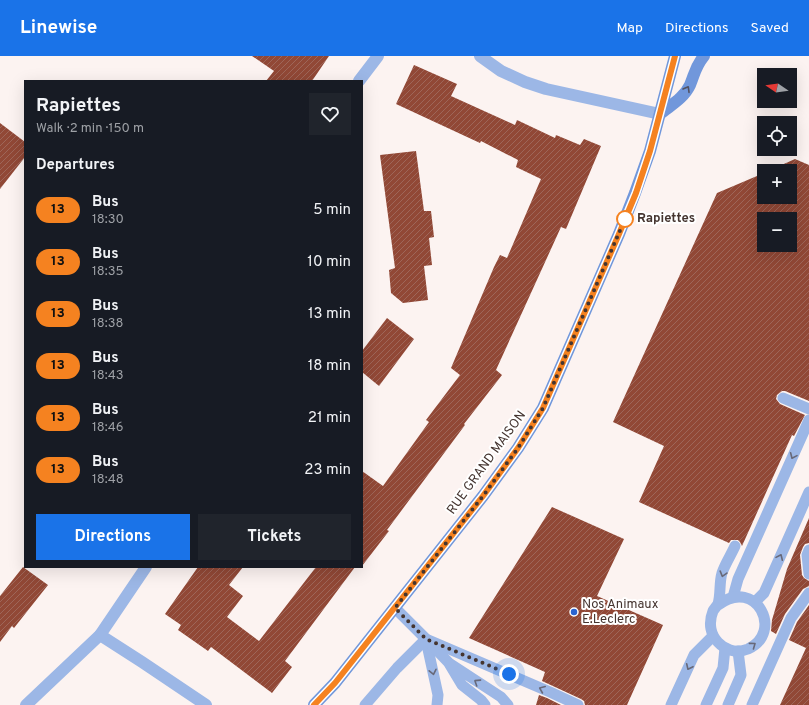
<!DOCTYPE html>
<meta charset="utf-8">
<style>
:root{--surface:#171b24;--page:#20242c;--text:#f1f3f6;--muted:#9ea1a6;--accent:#1a73e8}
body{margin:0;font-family:Overpass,sans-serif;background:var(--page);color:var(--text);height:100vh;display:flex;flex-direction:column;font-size:15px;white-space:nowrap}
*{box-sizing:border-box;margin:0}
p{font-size:13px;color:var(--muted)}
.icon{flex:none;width:22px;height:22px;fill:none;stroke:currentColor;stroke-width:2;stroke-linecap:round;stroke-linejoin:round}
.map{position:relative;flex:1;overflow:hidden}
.side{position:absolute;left:24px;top:24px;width:339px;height:488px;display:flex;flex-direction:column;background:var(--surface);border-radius:0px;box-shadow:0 4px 16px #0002}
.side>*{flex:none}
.badge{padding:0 8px;border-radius:13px;font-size:14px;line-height:26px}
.needle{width:26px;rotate:283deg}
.controls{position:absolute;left:757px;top:12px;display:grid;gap:8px}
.controls a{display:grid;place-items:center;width:40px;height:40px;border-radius:0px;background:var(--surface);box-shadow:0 4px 16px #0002;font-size:20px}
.you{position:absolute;width:20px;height:20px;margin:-10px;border:3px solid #fff;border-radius:50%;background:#1a73e8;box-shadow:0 0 0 6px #1a73e833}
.map>.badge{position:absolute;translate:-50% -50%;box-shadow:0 0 0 2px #fff}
h2{padding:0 12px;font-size:15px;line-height:36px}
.round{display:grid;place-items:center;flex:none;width:42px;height:42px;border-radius:0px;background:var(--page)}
.overview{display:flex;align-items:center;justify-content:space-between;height:68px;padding:0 12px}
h1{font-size:19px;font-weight:700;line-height:30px}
.primary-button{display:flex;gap:8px;margin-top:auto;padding:8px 12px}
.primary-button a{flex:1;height:46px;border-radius:0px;background:var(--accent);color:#fff;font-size:16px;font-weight:700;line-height:46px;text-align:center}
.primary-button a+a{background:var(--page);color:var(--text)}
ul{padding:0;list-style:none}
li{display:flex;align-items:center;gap:12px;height:52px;padding:0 12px}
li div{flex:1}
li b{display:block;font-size:15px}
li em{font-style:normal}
li .badge{min-width:44px;font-weight:700;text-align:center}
header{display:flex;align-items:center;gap:24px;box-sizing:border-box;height:56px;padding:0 20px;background:var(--accent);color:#fff}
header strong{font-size:19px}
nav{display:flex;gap:22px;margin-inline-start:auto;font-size:14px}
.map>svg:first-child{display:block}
.building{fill:url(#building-hatch);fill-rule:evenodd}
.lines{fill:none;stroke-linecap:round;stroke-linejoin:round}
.lane{stroke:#9cb7e6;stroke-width:11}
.street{stroke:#9cb7e6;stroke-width:12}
.secondary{stroke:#7197db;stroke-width:12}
.oneway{stroke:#525263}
.oneway2{stroke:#686979}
.line-casing{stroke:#fff;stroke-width:9}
.line{stroke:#f58220;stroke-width:6}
.walk{stroke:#453530;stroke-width:4;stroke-dasharray:0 7.2}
.stop-dot{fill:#fff;stroke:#f58220;stroke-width:2}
.poi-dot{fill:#2964d1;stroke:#fff;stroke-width:1.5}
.labels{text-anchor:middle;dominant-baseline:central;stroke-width:4;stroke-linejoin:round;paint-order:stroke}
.stop-label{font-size:13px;font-weight:bold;fill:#453530;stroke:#fff;text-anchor:start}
.street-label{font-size:13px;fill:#453530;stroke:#fff}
.poi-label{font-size:13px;fill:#453530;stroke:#fff;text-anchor:start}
</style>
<header>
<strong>Linewise</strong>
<nav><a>Map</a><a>Directions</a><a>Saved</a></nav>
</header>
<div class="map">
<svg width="809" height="649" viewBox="0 0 809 649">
<defs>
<pattern id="building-hatch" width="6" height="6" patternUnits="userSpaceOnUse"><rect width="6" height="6" fill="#914836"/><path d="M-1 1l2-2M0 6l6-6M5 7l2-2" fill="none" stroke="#9e6659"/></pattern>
</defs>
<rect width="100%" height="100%" fill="#fcf3f1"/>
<g class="building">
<polygon points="252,0 329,0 312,25 266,25 274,15"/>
<polygon points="414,9 457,28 451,40 515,69 517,64 555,82 556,79 580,89 584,83 601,90 566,173 561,171 496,314 502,319 464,368 465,369 387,474 389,475 362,510 362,415 383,430 429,366 426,364 460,319 451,312 494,211 500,199 507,202 541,123 516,111 518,104 481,85 480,87 396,48"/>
<polygon points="0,67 25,86 25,101 0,133"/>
<polygon points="416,95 424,155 431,155 434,181 429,182 432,209 424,210 428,244 403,247 391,237 389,214 395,212 380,99"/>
<path d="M795,103L809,109V345L785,335H782L777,339L776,343L780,348L805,359L794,380L792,379L742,490L740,486L738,484H731L729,487L639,446L664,390L613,366L717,137L764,117V141H790V115H768ZM764,163H790V189H764Z"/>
<polygon points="387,262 414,283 379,330 362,316 362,295"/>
<polygon points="552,451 624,483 597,540 663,569 627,649 585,649 584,645 581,643 542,625 545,616 469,582"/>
<polygon points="809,462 809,487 805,488 803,491 800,499 802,519 804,522 809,525 809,530 803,533 785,558 776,578 771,575 772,564 787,513"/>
<polygon points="23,511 48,529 14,572 12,570 0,586 0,540"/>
<polygon points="198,511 243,511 229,529 243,540 227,561 259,585 316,511 355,511 285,605 292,611 272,637 211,591 208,595 178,574 181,569 165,558"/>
<polygon points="809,549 809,649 780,649 806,592 789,584 797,566"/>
<polygon points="539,639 547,642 561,649 536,649"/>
</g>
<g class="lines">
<g class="lane">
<polyline points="783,342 809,353"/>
<polyline points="809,494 807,499 809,518"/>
<polyline points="733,541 738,523 809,364"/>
<polyline points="755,546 764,537 809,436"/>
<path d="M718,549C757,520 784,577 748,593C743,595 736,596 730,594C721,591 713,583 711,573C710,568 711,560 713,555C714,553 717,550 718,548C721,538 719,527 722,517C725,508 731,499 735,490"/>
<polyline points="395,552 426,583 550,636 578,649"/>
<polyline points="426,584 438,639 437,649"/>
<polyline points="429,586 449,607 501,641 508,649"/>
<polyline points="450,609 462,629 481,644 485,649"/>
<polyline points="365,649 397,612 426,583"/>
<polyline points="671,649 694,599 713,580"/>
<polyline points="706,649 723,612 725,592"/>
<polyline points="728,649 741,619 738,595"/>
<polyline points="752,649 791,562 809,537"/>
</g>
<g class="street">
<polyline points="480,0 501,15 525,26 546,33 660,58"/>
<polyline points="359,25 378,0"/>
<polyline points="100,579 146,511"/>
<polyline points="26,649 100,579 142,606 206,649"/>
</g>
<g class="secondary">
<path d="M660,58C671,49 684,42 690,29C695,17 695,11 704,0"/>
<polyline points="314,649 335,627 483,440 518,392 543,352 619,178 635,137 650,95 675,0"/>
</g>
</g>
<defs><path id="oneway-chevron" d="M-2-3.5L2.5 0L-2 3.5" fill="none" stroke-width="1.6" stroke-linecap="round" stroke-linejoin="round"/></defs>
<use class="oneway" href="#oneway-chevron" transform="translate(687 33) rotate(-60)"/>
<g class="oneway2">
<use href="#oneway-chevron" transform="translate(793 400) rotate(114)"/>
<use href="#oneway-chevron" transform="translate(780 501) rotate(-66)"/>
<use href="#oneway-chevron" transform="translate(723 518) rotate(106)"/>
<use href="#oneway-chevron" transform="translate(753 589) rotate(-36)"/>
<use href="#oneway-chevron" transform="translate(689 611) rotate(115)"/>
<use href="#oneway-chevron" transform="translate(433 616) rotate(78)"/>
<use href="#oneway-chevron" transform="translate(477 626) rotate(-147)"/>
<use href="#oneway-chevron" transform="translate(542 633) rotate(-157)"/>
</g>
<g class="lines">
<g class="line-casing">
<polyline id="line" points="314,649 335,627 483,440 518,392 543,352 619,178 636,137 650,95 675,0"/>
</g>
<use href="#line" class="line"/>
<polyline class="walk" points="509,618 426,583 395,552 483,440 518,392 543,352 625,163"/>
</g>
<circle class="stop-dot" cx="625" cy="163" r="8"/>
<circle class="poi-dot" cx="574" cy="556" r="4"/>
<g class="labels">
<g class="stop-label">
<text x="637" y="163">Rapiettes</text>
</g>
<g class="street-label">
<text transform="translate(487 407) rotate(-54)">RUE GRAND MAISON</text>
</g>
<g class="poi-label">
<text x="582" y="549">Nos Animaux<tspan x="582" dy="15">E.Leclerc</tspan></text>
</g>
</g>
</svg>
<div class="controls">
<a><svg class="needle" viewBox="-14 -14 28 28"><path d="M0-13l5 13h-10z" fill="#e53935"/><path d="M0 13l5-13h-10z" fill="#9ea1a6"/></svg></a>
<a><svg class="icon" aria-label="locate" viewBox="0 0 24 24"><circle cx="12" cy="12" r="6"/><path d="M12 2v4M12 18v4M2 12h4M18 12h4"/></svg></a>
<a>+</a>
<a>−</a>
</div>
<div class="you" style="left:509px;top:618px"></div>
<section class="side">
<div class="overview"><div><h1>Rapiettes</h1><p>Walk · 2 min · 150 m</p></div><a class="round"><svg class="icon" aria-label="heart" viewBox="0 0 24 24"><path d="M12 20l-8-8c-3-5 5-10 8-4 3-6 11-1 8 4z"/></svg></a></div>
<h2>Departures</h2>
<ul>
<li><span class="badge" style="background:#f58220;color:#111">13</span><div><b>Bus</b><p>18:30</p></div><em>5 min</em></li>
<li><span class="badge" style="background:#f58220;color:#111">13</span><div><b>Bus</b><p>18:35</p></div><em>10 min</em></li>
<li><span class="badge" style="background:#f58220;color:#111">13</span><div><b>Bus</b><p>18:38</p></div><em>13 min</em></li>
<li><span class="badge" style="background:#f58220;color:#111">13</span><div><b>Bus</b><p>18:43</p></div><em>18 min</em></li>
<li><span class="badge" style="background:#f58220;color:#111">13</span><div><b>Bus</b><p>18:46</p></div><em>21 min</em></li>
<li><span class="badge" style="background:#f58220;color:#111">13</span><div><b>Bus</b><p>18:48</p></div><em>23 min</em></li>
</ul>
<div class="primary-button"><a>Directions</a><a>Tickets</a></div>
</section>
</div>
